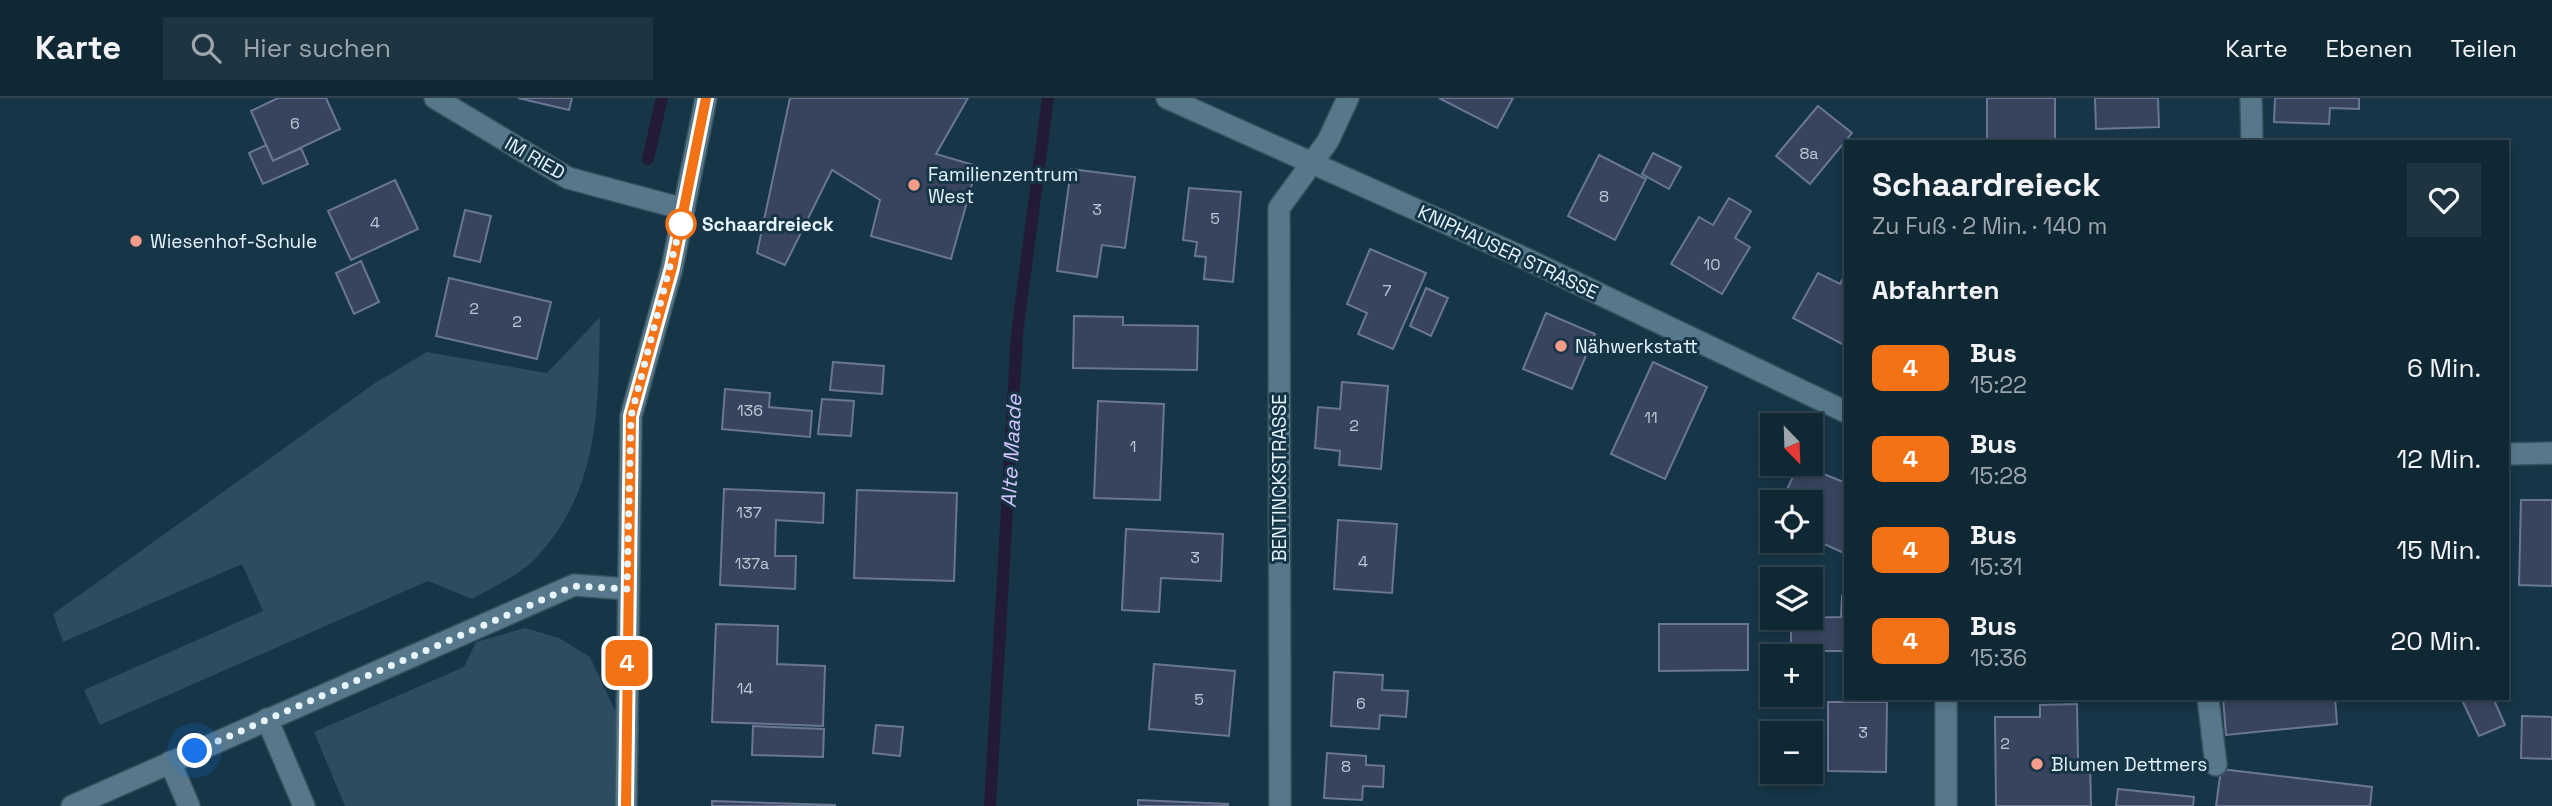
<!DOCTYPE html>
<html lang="de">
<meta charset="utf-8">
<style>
:root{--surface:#102834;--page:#1e3440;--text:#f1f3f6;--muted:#9ca6ac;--line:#30444f}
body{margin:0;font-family:"Space Grotesk",sans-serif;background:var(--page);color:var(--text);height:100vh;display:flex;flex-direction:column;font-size:26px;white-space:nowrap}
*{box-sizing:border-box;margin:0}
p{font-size:23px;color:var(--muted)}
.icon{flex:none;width:38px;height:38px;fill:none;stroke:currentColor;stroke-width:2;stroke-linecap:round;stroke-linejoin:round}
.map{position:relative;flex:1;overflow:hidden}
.panel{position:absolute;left:1844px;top:42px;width:665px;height:560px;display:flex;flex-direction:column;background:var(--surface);border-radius:0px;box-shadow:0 4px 10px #0003,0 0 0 2px var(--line)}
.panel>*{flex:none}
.badge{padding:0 14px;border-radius:10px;font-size:24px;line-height:46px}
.needle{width:46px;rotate:157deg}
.controls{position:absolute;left:1760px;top:315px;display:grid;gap:14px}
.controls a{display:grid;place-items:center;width:63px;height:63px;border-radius:0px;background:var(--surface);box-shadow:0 4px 10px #0003,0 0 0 2px var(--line);font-size:35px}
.you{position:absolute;width:35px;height:35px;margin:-18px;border:5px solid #fff;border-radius:50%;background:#1a73e8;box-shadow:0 0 0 10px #1a73e833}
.map>.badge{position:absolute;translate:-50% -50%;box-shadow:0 0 0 4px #fff}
h2{padding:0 28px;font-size:26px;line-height:63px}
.round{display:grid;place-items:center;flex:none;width:74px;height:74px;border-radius:0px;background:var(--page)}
.head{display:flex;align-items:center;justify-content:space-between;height:119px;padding:0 28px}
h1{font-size:33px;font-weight:700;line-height:52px}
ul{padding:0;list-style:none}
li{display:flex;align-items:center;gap:21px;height:91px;padding:0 28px}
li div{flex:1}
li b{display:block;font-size:26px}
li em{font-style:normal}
li .badge{min-width:77px;font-weight:700;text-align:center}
header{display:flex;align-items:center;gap:42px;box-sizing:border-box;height:98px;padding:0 35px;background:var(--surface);border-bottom:2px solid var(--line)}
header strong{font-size:33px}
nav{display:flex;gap:38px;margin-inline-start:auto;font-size:24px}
.search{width:490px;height:63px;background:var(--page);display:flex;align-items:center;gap:18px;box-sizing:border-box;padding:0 24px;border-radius:0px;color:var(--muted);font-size:26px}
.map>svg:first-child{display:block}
.green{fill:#2c4d5f}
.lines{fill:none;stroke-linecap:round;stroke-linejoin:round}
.stream{stroke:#231a36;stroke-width:12}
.building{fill:#38445e;stroke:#6a7794;stroke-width:2}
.lane-casing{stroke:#37515d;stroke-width:24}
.street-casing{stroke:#37515d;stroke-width:24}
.lane{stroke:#57788a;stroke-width:21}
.street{stroke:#57788a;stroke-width:21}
.line-casing{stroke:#fff;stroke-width:16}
.line{stroke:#f47216;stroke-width:10}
.walk{stroke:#e6f4fd;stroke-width:7;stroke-dasharray:0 12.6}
.poi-dot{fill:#f49d8b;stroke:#163546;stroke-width:2.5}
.stop-dot{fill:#fff;stroke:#f47216;stroke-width:3.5}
.labels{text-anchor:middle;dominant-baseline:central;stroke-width:6;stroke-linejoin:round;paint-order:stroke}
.number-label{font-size:16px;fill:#bac8d5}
.street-label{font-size:19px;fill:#e6f4fd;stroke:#163546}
.poi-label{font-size:19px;fill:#e6f4fd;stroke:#163546;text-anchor:start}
.stop-label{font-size:19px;font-weight:bold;fill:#e6f4fd;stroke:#163546;text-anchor:start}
.water-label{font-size:21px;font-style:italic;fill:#d4c4ff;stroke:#163546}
</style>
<header>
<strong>Karte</strong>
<div class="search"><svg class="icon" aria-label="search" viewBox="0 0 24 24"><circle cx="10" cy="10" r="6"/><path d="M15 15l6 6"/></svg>Hier suchen</div>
<nav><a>Karte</a><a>Ebenen</a><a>Teilen</a></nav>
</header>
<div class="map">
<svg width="2552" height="708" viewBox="0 0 2552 708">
<rect width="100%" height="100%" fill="#163546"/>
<g class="green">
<path d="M600,219C598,308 601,391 535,461C519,478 492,489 472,501L428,483L100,627L84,592L263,513L242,466L63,544L53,516L375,285L427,254L547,275Z"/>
<polygon points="525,530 559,540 590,559 618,619 625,708 345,708 314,634 464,569 476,544"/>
</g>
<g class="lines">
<g class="stream">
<polyline points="648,61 662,0"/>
<polyline points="990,708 1017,236 1048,0"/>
</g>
</g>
<g class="building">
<polygon points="278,0 326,0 340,31 273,63 251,13"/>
<polygon points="518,0 572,0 569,12"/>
<polygon points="790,0 968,0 936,56 977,68 951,161 871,138 880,102 832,72 785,167 757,155"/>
<polygon points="1439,0 1513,0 1497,30"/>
<rect x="1987" y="0" width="68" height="44"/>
<polygon points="2095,0 2158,0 2159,29 2096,31"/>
<polygon points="2275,0 2359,0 2359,11 2330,10 2329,26 2274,24"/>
<polygon points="1818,8 1852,35 1810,86 1776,58"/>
<polygon points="266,47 273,63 301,50 308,66 263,86 249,55"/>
<polygon points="1653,55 1681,69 1669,91 1642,76"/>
<polygon points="1599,57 1646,81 1615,142 1568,118"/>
<polygon points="1071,71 1135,79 1125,150 1102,147 1097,179 1057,173"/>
<polygon points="395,82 418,131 351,162 328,113"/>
<polygon points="1189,90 1241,94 1233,184 1204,181 1206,159 1195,158 1197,144 1183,142"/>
<polygon points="1729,100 1751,113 1735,140 1750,149 1722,196 1671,166 1699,119 1713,127"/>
<polygon points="465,112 491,118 480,164 454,158"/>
<polygon points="1370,151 1426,175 1393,251 1358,236 1367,215 1347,206"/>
<polygon points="361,163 379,204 354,216 336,175"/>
<polygon points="1846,174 1846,248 1793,220 1818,175 1840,186"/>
<polygon points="449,180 551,204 537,261 436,238"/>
<polygon points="1426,190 1448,200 1431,238 1410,228"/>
<polygon points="1546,215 1595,236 1572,291 1523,271"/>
<polygon points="1074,218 1123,219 1123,227 1198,228 1197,272 1073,270"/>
<polygon points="833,264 884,268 882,296 830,292"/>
<polygon points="1653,264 1707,289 1665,381 1611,356"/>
<polygon points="1342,284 1388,288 1381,371 1339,367 1340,353 1315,350 1318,309 1340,311"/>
<polygon points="725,291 770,295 769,309 812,313 810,339 722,331"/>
<polygon points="822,301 854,303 851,338 818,336"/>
<polygon points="1098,303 1164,306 1160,402 1094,400"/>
<polygon points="1799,366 1846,385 1846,456 1811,440 1811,404 1781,404"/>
<polygon points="724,391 824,395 823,425 776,422 775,458 796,458 795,491 720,487"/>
<polygon points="857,392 957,395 954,483 854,480"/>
<polygon points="2521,402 2552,402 2552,488 2519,487"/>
<polygon points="1338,422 1397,426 1392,495 1334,491"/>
<polygon points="1126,431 1223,436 1221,483 1161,480 1159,514 1122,512"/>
<polygon points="1842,498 1846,498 1846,553 1791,553 1791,520 1841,519"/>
<polygon points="716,526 778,528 777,566 825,568 823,628 712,624"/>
<polygon points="1659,526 1748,526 1748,572 1659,573"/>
<polygon points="1154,566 1235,573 1229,638 1149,631"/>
<polygon points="1334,574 1383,577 1382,592 1408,593 1406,619 1380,617 1379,631 1331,628"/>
<polygon points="2223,600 2335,600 2337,626 2226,637"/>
<polygon points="2461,600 2493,600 2505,627 2479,638"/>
<polygon points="1828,604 1887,604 1886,674 1828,673"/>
<polygon points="2077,606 2078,662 2090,662 2091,708 1996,708 1995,619 2040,619 2040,607"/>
<polygon points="2522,618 2552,619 2552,661 2521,660"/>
<polygon points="876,627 903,629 900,658 873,655"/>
<polygon points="753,628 824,631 823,659 752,657"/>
<polygon points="1327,655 1366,658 1366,667 1384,668 1383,689 1363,688 1362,702 1324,700"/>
<polygon points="2221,671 2372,689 2370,708 2216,708"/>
<polygon points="2118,691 2194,699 2193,708 2116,708"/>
<polygon points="1138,702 1228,706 1228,708 1138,708"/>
<polygon points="712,703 835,707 835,708 712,708"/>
</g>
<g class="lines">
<g class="lane-casing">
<g id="lane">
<polyline points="2208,600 2216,667"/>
<polyline points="267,621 304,708"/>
<polyline points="170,664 189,708"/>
</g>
</g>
<g class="street-casing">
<g id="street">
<polyline points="435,0 568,80 684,111"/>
<polyline points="1167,0 1522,159 1846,314"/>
<polyline points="2251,0 2252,44"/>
<polyline points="2508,356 2552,355"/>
<polyline points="72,708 574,487 627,491"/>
<polyline points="626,708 631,318 672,170 706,0"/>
<polyline points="1280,708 1279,110 1328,43 1348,0"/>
<polyline points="1946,708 1946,600"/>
</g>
</g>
<use href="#lane" class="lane"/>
<use href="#street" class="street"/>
</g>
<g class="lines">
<g class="line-casing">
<polyline id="line" points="626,708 631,318 672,170 706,0"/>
</g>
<use href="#line" class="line"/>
<polyline class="walk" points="195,653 574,488 627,491 631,318 681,126"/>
</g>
<g class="poi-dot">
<circle cx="914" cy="87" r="7"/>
<circle cx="136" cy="143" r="7"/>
<circle cx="1561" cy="248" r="7"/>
<circle cx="2037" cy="666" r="7"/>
</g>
<circle class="stop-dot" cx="681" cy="126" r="14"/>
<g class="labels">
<g class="number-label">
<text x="295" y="25">6</text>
<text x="1809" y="55">8a</text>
<text x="1604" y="98">8</text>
<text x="1097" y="111">3</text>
<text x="1215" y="120">5</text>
<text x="375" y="124">4</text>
<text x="1712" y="166">10</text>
<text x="1387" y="192">7</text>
<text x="474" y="210">2</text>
<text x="517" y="223">2</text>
<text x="750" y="312">136</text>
<text x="1651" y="319">11</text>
<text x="1354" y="327">2</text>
<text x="1133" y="348">1</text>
<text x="749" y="414">137</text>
<text x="1195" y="459">3</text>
<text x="1363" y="463">4</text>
<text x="752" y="465">137a</text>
<text x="745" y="590">14</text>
<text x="1199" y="601">5</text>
<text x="1361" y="605">6</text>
<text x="1863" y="634">3</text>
<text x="2005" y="645">2</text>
<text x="1346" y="668">8</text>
</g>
<g class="street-label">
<text transform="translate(535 60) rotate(30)">IM RIED</text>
<text transform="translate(1508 154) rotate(25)">KNIPHAUSER STRASSE</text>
<text transform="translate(1279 380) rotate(-90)">BENTINCKSTRASSE</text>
</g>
<g class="poi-label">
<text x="928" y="76">Familienzentrum<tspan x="928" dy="22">West</tspan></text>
<text x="150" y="143">Wiesenhof-Schule</text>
<text x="1575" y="248">Nähwerkstatt</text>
<text x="2051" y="666">Blumen Dettmers</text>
</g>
<g class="stop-label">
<text x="702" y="126">Schaardreieck</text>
</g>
<g class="water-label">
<text transform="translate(1011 353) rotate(-87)">Alte Maade</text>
</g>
</g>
</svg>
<div class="controls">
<a><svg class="needle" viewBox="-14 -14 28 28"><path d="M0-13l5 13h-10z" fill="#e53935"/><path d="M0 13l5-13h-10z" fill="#9ca6ac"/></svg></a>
<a><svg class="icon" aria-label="locate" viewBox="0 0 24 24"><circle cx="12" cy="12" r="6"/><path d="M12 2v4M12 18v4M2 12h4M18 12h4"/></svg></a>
<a><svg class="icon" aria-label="layers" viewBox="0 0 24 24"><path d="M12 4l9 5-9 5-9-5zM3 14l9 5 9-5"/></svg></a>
<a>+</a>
<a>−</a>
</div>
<div class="you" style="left:195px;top:653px"></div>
<b class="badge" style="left:627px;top:565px;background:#f47216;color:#fff">4</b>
<section class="panel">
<div class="head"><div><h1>Schaardreieck</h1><p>Zu Fuß · 2 Min. · 140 m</p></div><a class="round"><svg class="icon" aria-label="heart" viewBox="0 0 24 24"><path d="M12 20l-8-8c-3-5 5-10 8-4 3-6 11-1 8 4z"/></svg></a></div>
<h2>Abfahrten</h2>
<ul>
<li><span class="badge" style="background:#f47216;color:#fff">4</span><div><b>Bus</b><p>15:22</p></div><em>6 Min.</em></li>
<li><span class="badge" style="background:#f47216;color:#fff">4</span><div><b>Bus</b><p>15:28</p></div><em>12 Min.</em></li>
<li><span class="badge" style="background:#f47216;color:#fff">4</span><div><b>Bus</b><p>15:31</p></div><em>15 Min.</em></li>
<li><span class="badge" style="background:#f47216;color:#fff">4</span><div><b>Bus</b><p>15:36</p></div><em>20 Min.</em></li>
</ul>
</section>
</div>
